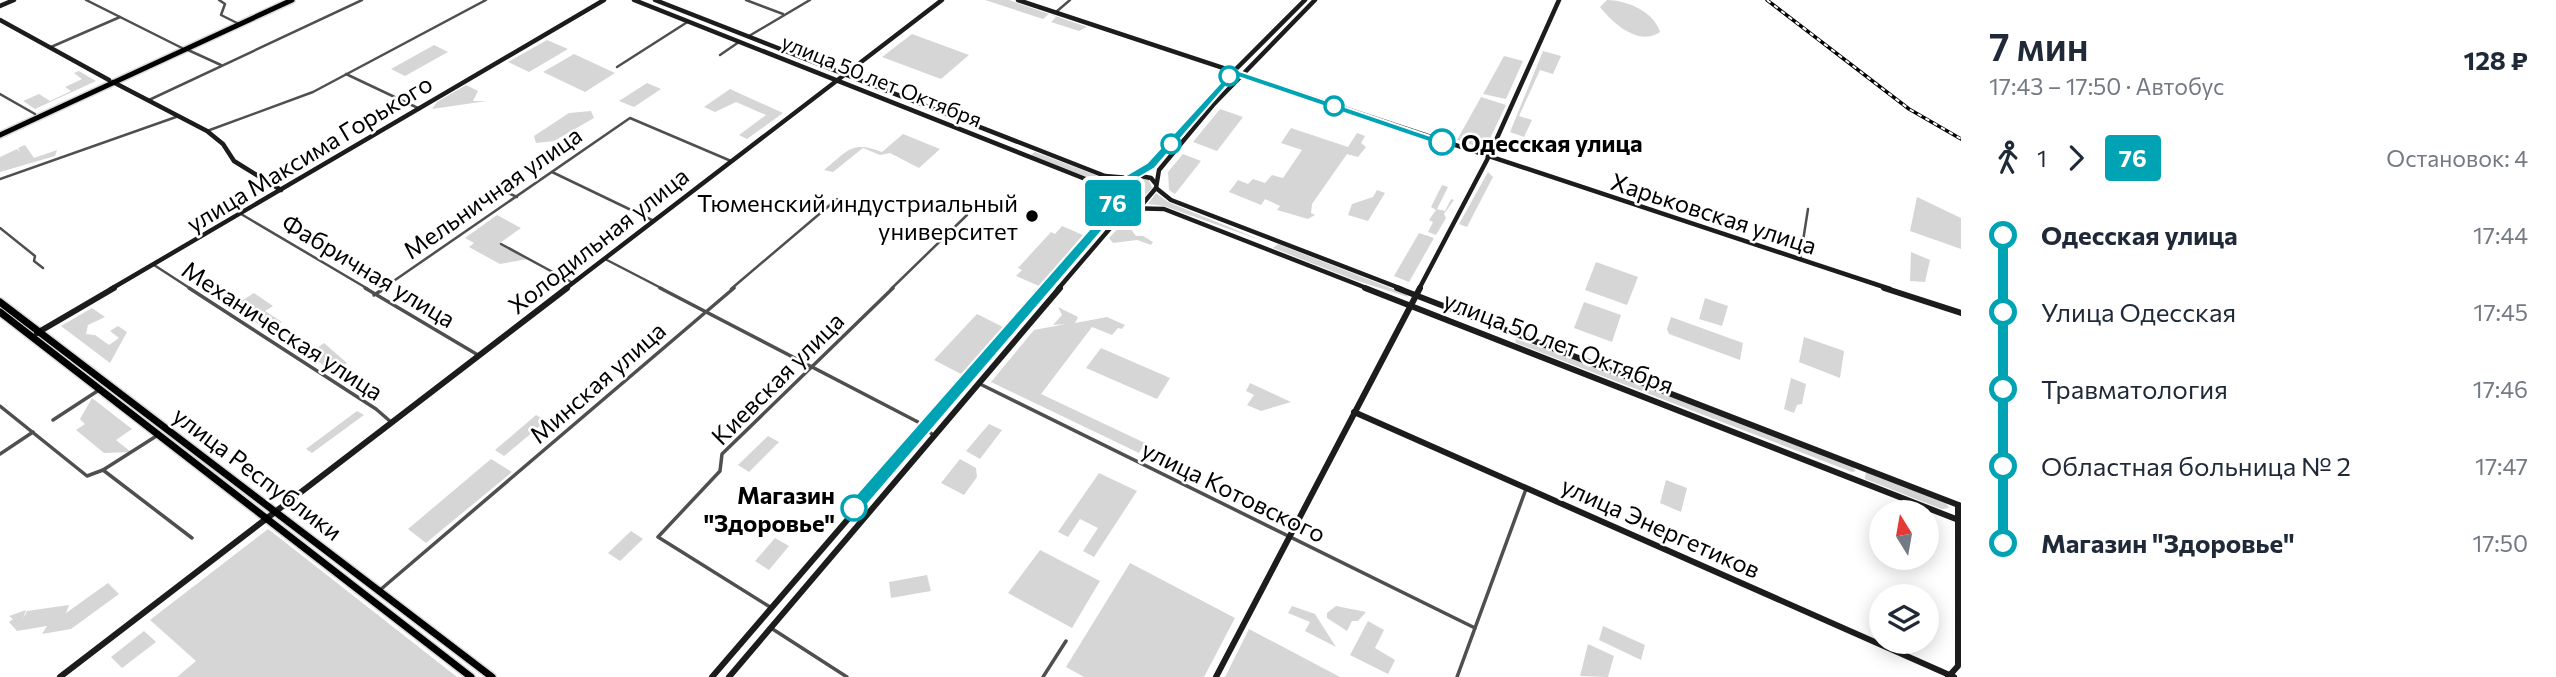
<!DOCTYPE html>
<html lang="ru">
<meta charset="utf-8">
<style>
:root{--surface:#fff;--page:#f2f2f3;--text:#1f2937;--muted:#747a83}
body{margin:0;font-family:Commissioner,sans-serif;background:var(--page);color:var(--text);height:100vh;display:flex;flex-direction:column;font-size:26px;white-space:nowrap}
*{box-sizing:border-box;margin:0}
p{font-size:23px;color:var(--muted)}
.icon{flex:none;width:38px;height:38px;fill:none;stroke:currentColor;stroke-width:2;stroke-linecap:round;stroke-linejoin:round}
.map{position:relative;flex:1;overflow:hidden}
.drawer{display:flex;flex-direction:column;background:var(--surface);width:595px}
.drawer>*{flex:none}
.badge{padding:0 14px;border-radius:5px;font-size:24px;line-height:46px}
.needle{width:46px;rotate:349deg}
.buttons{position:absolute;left:1869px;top:500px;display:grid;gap:14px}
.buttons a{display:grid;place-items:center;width:70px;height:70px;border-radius:50%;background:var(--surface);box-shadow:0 4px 18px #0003;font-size:35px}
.map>.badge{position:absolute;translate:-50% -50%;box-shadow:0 0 0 4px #fff}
.legs{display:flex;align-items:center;gap:10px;height:77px;padding:0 28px;font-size:23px}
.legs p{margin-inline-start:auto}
.head{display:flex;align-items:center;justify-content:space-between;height:119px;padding:0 28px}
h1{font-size:38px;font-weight:600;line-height:52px}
ul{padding:0 28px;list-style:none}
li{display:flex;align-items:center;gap:24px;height:77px;font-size:26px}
li i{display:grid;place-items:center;width:10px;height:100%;margin:0 9px;background:currentColor}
li i::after{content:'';width:18px;height:18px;margin:-9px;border:5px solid;border-radius:50%;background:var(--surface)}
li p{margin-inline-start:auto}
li:first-child i{background:linear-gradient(#0000 50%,currentColor 0)}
li:last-child i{background:linear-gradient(currentColor 50%,#0000 0)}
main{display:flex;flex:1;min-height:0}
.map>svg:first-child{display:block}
.green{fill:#d6d6d6}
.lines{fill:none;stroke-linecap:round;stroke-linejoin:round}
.primary-far1-casing{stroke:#dbdbdb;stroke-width:8}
.primary-casing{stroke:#dbdbdb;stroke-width:10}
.street-far1{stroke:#4f4f4f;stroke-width:2.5}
.street{stroke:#4f4f4f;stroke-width:3.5}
.secondary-far1{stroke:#1c1c1c;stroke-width:4.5}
.secondary{stroke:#1c1c1c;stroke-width:6}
.primary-far1{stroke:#000;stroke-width:5}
.primary{stroke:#000;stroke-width:7}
.rail-casing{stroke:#000;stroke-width:3.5}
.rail{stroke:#fff;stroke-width:2;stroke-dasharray:4.5;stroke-linecap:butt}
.line-1{fill:#00a3b4;stroke:#fff;stroke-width:2}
.stop-1-dot{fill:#fff;stroke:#00a3b4;stroke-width:3.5}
.poi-dot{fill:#000;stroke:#fff;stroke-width:2.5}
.labels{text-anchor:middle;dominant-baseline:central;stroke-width:5;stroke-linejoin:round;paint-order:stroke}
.far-street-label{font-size:21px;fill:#000;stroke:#fff}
.stop-label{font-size:24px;font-weight:bold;fill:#000;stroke:#fff;text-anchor:start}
.street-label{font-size:24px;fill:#000;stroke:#fff}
.poi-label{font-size:24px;fill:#000;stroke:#fff;text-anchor:end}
</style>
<main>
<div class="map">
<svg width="1961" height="677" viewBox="0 0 1961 677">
<rect width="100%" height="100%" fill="#fff"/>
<g class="green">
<polygon points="985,0 1009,0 1087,27 1079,31 1051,22 1056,17 1049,14 1043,19"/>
<path d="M1607,0C1627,0 1654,12 1660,32C1638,47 1613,23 1600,7Z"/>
<polygon points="912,34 969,55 941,79 882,57"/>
<polygon points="547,40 568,49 529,72 508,62"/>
<polygon points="434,45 448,52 405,76 391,69"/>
<polygon points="1543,51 1561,56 1553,74 1540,70 1519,116 1532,120 1524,137 1510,132"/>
<polygon points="574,54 615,73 585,92 543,72"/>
<polygon points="1504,56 1523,61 1506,99 1483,94"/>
<polygon points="79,71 96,81 35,109 23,101 39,94 50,101 71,91 65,87 82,79 74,73"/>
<polygon points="647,83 661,89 634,107 619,101"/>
<polygon points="466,85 478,91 473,101 487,101 432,109 437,102"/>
<polygon points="730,89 783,113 747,139 739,135 766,115 736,102 715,112 704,107"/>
<polygon points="1481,97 1506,105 1485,149 1457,140"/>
<polygon points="1220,109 1243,117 1217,151 1193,142"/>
<polygon points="591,111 594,118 554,141 536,143 534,136 569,113"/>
<polygon points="1291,128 1348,147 1357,133 1365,136 1361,143 1366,147 1358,157 1347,154 1312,204 1311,213 1315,215 1308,219 1277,210 1280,206 1265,199 1261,205 1229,192 1238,180 1248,184 1253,179 1265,183 1272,175 1283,178 1302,150 1281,143"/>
<path d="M903,134L940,149L919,168L890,153L880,155L863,148L833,172L824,170C848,151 851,140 882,152Z"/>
<polygon points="25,145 34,158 57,150 55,156 0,172 0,157 17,149 20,152 18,148"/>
<polygon points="1035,152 1106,179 1122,181 1113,191 1102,183 1031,155"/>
<polygon points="1183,154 1201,161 1175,194 1169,190 1168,172"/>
<polygon points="1488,172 1493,177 1467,227 1459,224"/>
<polygon points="1135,178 1149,180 1152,188 1136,206 1124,205 1118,197"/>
<polygon points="1442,185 1448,187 1437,209 1445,211 1451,199 1454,200 1444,214 1446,218 1436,235 1428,232 1433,222 1429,220 1436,210 1431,207"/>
<polygon points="1377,190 1385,193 1368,221 1348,215 1352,204 1373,197"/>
<polygon points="1156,193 1168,202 1263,241 1164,206 1148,204"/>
<polygon points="1917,197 1961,218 1961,249 1910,231"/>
<polygon points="497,215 521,228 500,243 528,259 500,264 469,247 474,243 465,238"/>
<polygon points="1125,221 1136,236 1143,236 1153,242 1151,245 1137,240 1113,243 1109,238"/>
<polygon points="1062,226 1083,235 1039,286 1016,276 1022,270 1018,268 1051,232 1055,234"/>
<polygon points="1419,233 1434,238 1409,282 1394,276"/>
<polygon points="1278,244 1406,294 1408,297 1352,279 1273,248"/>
<polygon points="1911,252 1930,260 1925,282 1910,281"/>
<polygon points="1596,262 1638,277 1627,305 1585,290"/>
<polygon points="254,293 273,306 265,311 282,322 269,331 232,307"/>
<polygon points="1705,298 1728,306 1722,326 1699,319"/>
<polygon points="1584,302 1621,315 1612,342 1574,328"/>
<polygon points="1058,307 1078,317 1075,323 1107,317 1125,325 1122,329 1118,328 1112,335 1092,327 1041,394 1145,443 1139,453 991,382 1034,330 1066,324 1053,325 1062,315"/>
<polygon points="92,308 105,317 88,325 86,334 95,335 109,345 119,338 110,331 118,326 127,332 110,363 61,326"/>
<polygon points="977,314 1005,328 963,375 934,360"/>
<polygon points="1671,317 1743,343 1740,360 1669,334 1667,329"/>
<polygon points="1804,337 1844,351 1840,378 1799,362"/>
<polygon points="1515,339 1572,357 1852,466 1856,471 1852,472 1516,343"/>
<polygon points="324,343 347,363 334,372 308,355"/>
<polygon points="1101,348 1170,378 1157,399 1086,368"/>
<polygon points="1791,378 1806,384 1802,404 1797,405 1794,413 1784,409"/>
<polygon points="1250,383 1291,402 1261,411 1247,405 1254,395 1246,391"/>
<polygon points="92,398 132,429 116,440 131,452 104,453 76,430 85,424 80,419"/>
<polygon points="357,411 364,415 312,453 306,449"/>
<polygon points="536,415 546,421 504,456 495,450"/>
<polygon points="989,424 1002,430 980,459 966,451"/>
<polygon points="768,436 779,442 749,472 738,465"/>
<polygon points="491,459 512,472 426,543 408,529"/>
<polygon points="960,459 976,468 977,477 964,495 941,483"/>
<polygon points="1866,471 1946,503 1949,508 1942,509 1865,479"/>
<polygon points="1099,473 1137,491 1094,557 1083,551 1098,528 1080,519 1068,537 1058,532"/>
<polygon points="1666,480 1687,488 1681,512 1660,503"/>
<polygon points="268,529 272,532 457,677 177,677 196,661 150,620"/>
<polygon points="631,531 643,539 620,561 608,553"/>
<polygon points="775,538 789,546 769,570 755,561"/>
<polygon points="1040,550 1100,581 1072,628 1008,593"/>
<polygon points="1130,563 1235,618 1204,677 1084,677 1066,667"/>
<polygon points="927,575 931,591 891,598 889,582"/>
<polygon points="108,583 119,594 71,629 42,634 47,626 17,631 9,622 13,619 9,616 26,610 23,619 27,611 69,605 66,613"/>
<polygon points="1292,606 1315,614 1336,647 1305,631 1310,622 1288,613"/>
<polygon points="1336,606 1366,612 1358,621 1352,621 1347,631 1327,618 1327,613"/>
<polygon points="1368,621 1384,630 1375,648 1395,660 1388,674 1350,655"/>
<polygon points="1603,626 1645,645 1641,660 1599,640"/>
<polygon points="1249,629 1340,677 1225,677"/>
<polygon points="144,631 156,642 122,668 111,657"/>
<polygon points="1588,644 1614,656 1608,677 1580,676"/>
</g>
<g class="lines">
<g class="primary-far1-casing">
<polyline id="primary-far1" points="0,135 292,0"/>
</g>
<g class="primary-casing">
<g id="primary">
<polyline points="0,302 492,677"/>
<polyline points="0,312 471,677"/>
</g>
</g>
<g class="street-far1">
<polyline points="86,0 182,48"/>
<polyline points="219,0 225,4 221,15 239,24"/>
<polyline points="746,0 783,14"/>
<polyline points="1056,12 1070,0"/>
<polyline points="749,36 810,0"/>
<polyline points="51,47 120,17"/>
<polyline points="188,50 221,65"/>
<polyline points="720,55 739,42"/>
<polyline points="617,67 689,21"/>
<polyline points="346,74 420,109"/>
<polyline points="0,94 35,114"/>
<polyline points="149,100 362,0"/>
<polyline points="207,131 313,92 486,0"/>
<polyline points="552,172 654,221"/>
<polyline points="0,179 176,117"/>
<polyline points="496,197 504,191 517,197"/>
<polyline points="241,214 368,289"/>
<polyline points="0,228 35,256 34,261 43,268"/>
<polyline points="501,244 573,283"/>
<polyline points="605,259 663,289"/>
<polyline points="1800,260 1808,209"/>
<polyline points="154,265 191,289"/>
<polyline points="382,289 630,118 731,161"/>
<polyline points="731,289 837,199"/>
<polyline points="891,289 967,215"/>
</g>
<g class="street">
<polyline points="189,288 376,409 391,422"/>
<polyline points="365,288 478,355"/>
<polyline points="660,288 918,422 933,435"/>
<polyline points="374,295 385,288"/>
<polyline points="978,383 1475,628"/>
<polyline points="0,406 87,476 103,470 192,538"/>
<polyline points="53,420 99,390"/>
<polyline points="0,454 33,432"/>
<polyline points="103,470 158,435"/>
<polyline points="380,590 734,288"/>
<polyline points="770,607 658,537 720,471 722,454 893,288"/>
<polyline points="771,628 847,677"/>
<polyline points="1043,677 1066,641"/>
<polyline points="1457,677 1526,489"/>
</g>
<g class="secondary-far1">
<polyline points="634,0 1098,184 1114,195"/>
<polyline points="655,0 1105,176 1129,178"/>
<polyline points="1018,0 1890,289"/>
<polyline points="0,6 14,0"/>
<polyline points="0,20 109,80"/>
<polyline points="113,82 207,131 223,144 234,161 281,190"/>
<polyline points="1135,175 1151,178 1156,184"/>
<polyline points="1156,188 1171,200 1402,289"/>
<polyline points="1114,198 1124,208 1164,209 1369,289"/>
<polyline points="1140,207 1156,188 1159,170 1213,105 1315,0"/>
<polyline points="111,289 604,0"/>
<polyline points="565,289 942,0"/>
<polyline points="1045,289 1109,215 1114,195 1129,178 1151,165 1233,72 1305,0"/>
<polyline points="1058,289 1118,219 1131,210"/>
<polyline points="1419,289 1488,158 1559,0"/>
</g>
<g class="secondary">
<polyline points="1365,288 1961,521"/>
<polyline points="1397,288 1961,506"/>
<polyline points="1884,288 1961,313"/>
<polyline points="37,333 114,288"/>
<polyline points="1354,412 1954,677"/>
<polyline points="60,677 567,288"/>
<polyline points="712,677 1047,288"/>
<polyline points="729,677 1060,288"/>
<polyline points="1216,677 1420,288"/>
<polyline points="1948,677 1958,666 1958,505"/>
</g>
<use href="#primary-far1" class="primary-far1"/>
<use href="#primary" class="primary"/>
<g class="rail-casing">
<polyline id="rail" points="1767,0 1909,109 1961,139"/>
</g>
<use href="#rail" class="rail"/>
</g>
<polygon class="line-1" points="1233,69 1448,142 1438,145 1235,76 1155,168 1133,181 1120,196 1113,218 860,513 848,513 848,504 1103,214 1108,195 1125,176 1147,163"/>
<g class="stop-1-dot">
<circle cx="1229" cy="76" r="9"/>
<circle cx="1334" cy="106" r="9"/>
<circle cx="1442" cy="142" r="12"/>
<circle cx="1171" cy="144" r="9"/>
<circle cx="854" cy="508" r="12"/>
</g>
<circle class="poi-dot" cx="1032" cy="216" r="7"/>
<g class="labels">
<g class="far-street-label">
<text transform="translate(882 80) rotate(22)">улица 50 лет Октября</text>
</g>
<g class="stop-label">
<text x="1461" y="142">Одесская улица</text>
<text x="835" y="494" text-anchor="end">Магазин<tspan x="835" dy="28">"Здоровье"</tspan></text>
</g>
<g class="street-label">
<text transform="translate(309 153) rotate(-31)">улица Максима Горького</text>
<text transform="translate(492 192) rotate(-35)">Мельничная улица</text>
<text transform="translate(1714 213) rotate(18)">Харьковская улица</text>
<text transform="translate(598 240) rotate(-38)">Холодильная улица</text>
<text transform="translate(369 270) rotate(31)">Фабричная улица</text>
<text transform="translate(283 330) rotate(33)">Механическая улица</text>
<text transform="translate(1559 342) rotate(21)">улица 50 лет Октября</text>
<text transform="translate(777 378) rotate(-45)">Киевская улица</text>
<text transform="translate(597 382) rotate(-41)">Минская улица</text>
<text transform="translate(258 473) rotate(37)">улица Республики</text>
<text transform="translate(1234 491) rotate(26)">улица Котовского</text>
<text transform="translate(1661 527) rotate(24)">улица Энергетиков</text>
</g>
<g class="poi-label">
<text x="1018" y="202">Тюменский индустриальный<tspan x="1018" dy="28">университет</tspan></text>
</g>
</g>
</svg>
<div class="buttons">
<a><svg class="needle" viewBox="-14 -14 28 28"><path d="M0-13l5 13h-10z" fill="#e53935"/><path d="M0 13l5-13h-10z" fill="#747a83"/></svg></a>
<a><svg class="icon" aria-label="layers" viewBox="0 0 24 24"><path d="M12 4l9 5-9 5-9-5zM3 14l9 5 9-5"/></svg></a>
</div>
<b class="badge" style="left:1113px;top:203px;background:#00a3b4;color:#fff">76</b>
</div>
<section class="drawer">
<div class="head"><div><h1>7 мин</h1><p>17:43 – 17:50 · Автобус</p></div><b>128 ₽</b></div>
<div class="legs"><svg class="icon" aria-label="walk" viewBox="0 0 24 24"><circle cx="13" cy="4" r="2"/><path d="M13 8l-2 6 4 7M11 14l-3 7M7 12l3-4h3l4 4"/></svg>1<svg class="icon" aria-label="forward" viewBox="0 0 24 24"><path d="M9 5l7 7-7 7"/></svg><b class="badge" style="background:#00a3b4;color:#fff">76</b><p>Остановок: 4</p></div>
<ul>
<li><i style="color:#00a3b4"></i><b>Одесская улица</b><p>17:44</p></li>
<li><i style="color:#00a3b4"></i><span>Улица Одесская</span><p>17:45</p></li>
<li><i style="color:#00a3b4"></i><span>Травматология</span><p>17:46</p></li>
<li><i style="color:#00a3b4"></i><span>Областная больница № 2</span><p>17:47</p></li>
<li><i style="color:#00a3b4"></i><b>Магазин &quot;Здоровье&quot;</b><p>17:50</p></li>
</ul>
</section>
</main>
